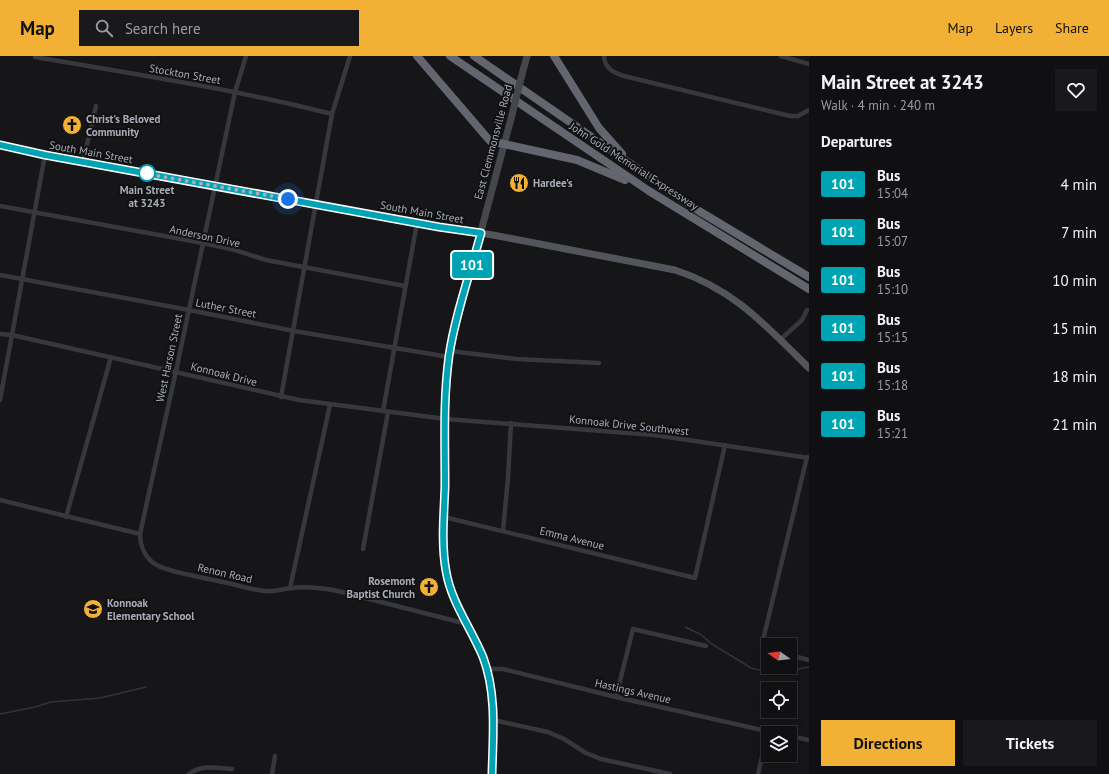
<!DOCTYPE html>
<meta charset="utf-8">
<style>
:root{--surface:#101012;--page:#19191b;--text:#f1f3f6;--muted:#9c9d9f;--line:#303032;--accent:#f2b134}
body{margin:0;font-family:"PT Sans",sans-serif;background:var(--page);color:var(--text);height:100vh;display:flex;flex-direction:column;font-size:15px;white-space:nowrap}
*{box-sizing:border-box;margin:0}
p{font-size:13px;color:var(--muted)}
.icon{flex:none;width:22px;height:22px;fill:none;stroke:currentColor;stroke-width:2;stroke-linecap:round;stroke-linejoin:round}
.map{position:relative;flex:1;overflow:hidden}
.panel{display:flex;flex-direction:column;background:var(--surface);width:300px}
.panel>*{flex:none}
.badge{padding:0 8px;border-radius:3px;font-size:14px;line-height:26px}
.needle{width:26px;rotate:284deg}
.buttons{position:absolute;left:761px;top:582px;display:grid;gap:8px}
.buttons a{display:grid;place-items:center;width:36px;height:36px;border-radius:0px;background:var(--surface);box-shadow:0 2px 10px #0003,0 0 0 1px var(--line);font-size:20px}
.you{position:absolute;width:20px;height:20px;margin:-10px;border:3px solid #fff;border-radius:50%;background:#1a73e8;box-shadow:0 0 0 6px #1a73e833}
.map>.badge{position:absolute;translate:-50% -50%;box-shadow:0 0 0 2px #fff}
h2{padding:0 12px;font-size:15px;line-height:36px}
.round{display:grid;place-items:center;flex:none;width:42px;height:42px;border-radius:0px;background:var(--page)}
.head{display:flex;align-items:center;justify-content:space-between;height:68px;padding:0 12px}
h1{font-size:19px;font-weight:800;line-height:30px}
.button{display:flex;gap:8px;margin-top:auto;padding:8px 12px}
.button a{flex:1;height:46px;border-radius:0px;background:var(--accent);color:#111;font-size:16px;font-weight:800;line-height:46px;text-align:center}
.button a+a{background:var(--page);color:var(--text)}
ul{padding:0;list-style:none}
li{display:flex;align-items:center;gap:12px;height:48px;padding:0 12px}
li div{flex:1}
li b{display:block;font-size:15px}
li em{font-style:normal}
li .badge{min-width:44px;font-weight:700;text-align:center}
header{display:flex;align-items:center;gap:24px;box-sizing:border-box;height:56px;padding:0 20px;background:var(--accent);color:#111}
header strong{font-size:19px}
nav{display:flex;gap:22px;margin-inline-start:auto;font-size:14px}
.search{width:280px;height:36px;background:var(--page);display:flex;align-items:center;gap:10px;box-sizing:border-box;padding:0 14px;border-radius:0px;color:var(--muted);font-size:15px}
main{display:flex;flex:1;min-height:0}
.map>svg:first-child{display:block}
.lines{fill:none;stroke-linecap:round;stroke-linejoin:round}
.stream{stroke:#2c353c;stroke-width:1.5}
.street{stroke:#37383d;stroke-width:4.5}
.secondary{stroke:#45474d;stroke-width:7}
.primary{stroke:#53555c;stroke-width:7}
.highway{stroke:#63666e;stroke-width:8}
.secondary-bridge{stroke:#45474d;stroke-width:7}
.line-casing{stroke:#fff;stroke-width:9}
.line{stroke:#00a3b4;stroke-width:6}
.walk{stroke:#a8adb8;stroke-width:4;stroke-dasharray:0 7.2}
.stop-dot{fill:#fff;stroke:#00a3b4;stroke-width:2}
.labels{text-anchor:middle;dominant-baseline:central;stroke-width:4;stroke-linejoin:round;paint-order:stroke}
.street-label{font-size:11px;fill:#a8adb8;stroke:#111113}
.poi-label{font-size:11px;font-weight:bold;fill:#a8adb8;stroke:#111113;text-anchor:start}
.stop-label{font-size:11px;font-weight:bold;fill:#a8adb8;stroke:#111113}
</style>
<header>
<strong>Map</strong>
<div class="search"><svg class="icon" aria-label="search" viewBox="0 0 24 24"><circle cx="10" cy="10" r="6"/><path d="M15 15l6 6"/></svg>Search here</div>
<nav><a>Map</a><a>Layers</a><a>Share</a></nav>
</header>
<main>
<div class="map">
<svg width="809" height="718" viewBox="0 0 809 718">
<rect width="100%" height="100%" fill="#161618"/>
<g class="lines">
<g class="stream">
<path d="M685,571L700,578L712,588L751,612C767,617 792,615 809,611"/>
<polyline points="0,658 35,651 51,646 100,642 146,631"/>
</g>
<g class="street">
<path d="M246,0L235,36L176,315L140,478C140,488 144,499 152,506C163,516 212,523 228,527C240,530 253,534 265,535C276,536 282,533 292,532C308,530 322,532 338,535L467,568"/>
<path d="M604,0C605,14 616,18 628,21L790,60H798L809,54"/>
<polyline points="781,0 809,8"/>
<path d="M35,1C134,18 234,33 332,58"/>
<polyline points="83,106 96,50"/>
<polyline points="0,150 203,187 235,194 266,204 405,230"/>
<polyline points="0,219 189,254 294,275 449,301"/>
<polyline points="0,278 12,279 299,344 446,363 654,379 809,402"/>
<polyline points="781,283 802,264 807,254"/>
<polyline points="450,295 517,303 599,307"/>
<polyline points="281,341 332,58 350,0"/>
<polyline points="0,344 45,99"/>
<polyline points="383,355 417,167"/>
<polyline points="0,444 140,478"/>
<polyline points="66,461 111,301"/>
<polyline points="444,461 695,522 725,389"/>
<polyline points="503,475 508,422 511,367"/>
<polyline points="363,493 388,356"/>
<polyline points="290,532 330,349"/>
<polyline points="768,593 763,589 763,584 807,401"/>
<polyline points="790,599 809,604"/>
<polyline points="487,615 493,613 503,613 616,641 775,677"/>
<polyline points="616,641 633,573 706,590"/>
<polyline points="493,664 548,676 564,683 586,697 601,703 670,718"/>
<polyline points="790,680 809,684"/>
<path d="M189,718C202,708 217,712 232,713"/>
<polyline points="272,718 275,700"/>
<polyline points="758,718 768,675"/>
</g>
<g class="secondary">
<polyline points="520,26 527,0"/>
<path d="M492,718C493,679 497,638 483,601C472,573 453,548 446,518C440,492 444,463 444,436C445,387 444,337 451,288L512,59"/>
</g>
<path class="primary" d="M0,89L45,99L439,171L493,179L675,214C734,233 766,270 809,312"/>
<g class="highway">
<polyline points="417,0 490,85 577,104 625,124"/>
<polyline points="450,0 649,135 809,233"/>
<polyline points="474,0 699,155 809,221"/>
<polyline points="554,0 599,72 622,98"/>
</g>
<polyline class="secondary-bridge" points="512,59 520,26"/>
</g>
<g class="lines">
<g class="line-casing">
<path id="line" d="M0,89L45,99L439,171L481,177C470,218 455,259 449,300C443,343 445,387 445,430C444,458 441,487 446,515C451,546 471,572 483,601C497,638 493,679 492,718"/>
</g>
<use href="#line" class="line"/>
<polyline class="walk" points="147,117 142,117 288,143"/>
</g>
<defs>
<g id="church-disc" transform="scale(1)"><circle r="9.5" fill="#f2b134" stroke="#111113"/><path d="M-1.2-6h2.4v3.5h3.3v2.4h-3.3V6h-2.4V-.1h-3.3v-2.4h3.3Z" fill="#111"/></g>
<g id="restaurant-disc" transform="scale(1)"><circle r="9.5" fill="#f2b134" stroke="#111113"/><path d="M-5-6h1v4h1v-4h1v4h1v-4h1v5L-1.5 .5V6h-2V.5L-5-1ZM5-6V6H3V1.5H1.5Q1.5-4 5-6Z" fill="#111"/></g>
<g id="school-disc" transform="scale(1)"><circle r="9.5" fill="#f2b134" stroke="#111113"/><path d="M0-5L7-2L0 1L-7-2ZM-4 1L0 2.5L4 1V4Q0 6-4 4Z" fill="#111"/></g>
</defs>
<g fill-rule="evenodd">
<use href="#church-disc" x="72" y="69"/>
<use href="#restaurant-disc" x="519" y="127"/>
<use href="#church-disc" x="429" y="531"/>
<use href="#school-disc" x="93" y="553"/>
</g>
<circle class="stop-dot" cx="147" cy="117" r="8"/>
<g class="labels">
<g class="street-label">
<text transform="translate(185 18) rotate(10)">Stockton Street</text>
<text transform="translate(493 86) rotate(-75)">East Clemmonsville Road</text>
<text transform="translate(91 96) rotate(10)">South Main Street</text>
<text transform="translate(634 110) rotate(33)">John Gold Memorial Expressway</text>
<text transform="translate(422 156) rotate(10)">South Main Street</text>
<text transform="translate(205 180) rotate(12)">Anderson Drive</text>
<text transform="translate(226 252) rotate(11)">Luther Street</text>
<text transform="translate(169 302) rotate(-78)">West Harson Street</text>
<text transform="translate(224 318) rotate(14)">Konnoak Drive</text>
<text transform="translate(629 369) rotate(6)">Konnoak Drive Southwest</text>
<text transform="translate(572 482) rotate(14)">Emma Avenue</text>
<text transform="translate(225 517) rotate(13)">Renon Road</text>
<text transform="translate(633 635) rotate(13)">Hastings Avenue</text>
</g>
<g class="poi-label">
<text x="86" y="63">Christ's Beloved<tspan x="86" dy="13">Community</tspan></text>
<text x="533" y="127">Hardee's</text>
<text x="415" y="525" text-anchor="end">Rosemont<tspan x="415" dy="13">Baptist Church</tspan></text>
<text x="107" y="547">Konnoak<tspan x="107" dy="13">Elementary School</tspan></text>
</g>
<g class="stop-label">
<text x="147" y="134">Main Street<tspan x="147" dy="13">at 3243</tspan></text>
</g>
</g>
</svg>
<div class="buttons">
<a><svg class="needle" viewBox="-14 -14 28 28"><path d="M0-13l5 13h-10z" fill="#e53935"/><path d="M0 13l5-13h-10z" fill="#9c9d9f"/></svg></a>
<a><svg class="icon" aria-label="locate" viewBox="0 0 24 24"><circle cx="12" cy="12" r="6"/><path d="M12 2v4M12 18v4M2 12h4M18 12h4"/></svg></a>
<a><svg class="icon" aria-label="layers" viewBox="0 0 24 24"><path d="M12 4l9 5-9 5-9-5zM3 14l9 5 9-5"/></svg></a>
</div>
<div class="you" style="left:288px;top:143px"></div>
<b class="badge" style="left:472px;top:209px;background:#00a3b4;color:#fff">101</b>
</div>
<section class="panel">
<div class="head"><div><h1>Main Street at 3243</h1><p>Walk · 4 min · 240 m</p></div><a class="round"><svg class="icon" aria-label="heart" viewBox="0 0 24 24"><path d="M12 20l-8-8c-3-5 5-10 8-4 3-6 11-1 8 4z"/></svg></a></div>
<h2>Departures</h2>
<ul>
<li><span class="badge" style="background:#00a3b4;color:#fff">101</span><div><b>Bus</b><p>15:04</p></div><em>4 min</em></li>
<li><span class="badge" style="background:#00a3b4;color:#fff">101</span><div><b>Bus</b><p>15:07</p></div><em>7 min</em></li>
<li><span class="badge" style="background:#00a3b4;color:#fff">101</span><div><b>Bus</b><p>15:10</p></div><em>10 min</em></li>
<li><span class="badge" style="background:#00a3b4;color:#fff">101</span><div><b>Bus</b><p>15:15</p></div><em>15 min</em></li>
<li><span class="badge" style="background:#00a3b4;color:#fff">101</span><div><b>Bus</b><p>15:18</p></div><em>18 min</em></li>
<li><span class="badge" style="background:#00a3b4;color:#fff">101</span><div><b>Bus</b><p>15:21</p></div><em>21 min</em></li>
</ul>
<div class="button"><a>Directions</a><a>Tickets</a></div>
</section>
</main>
